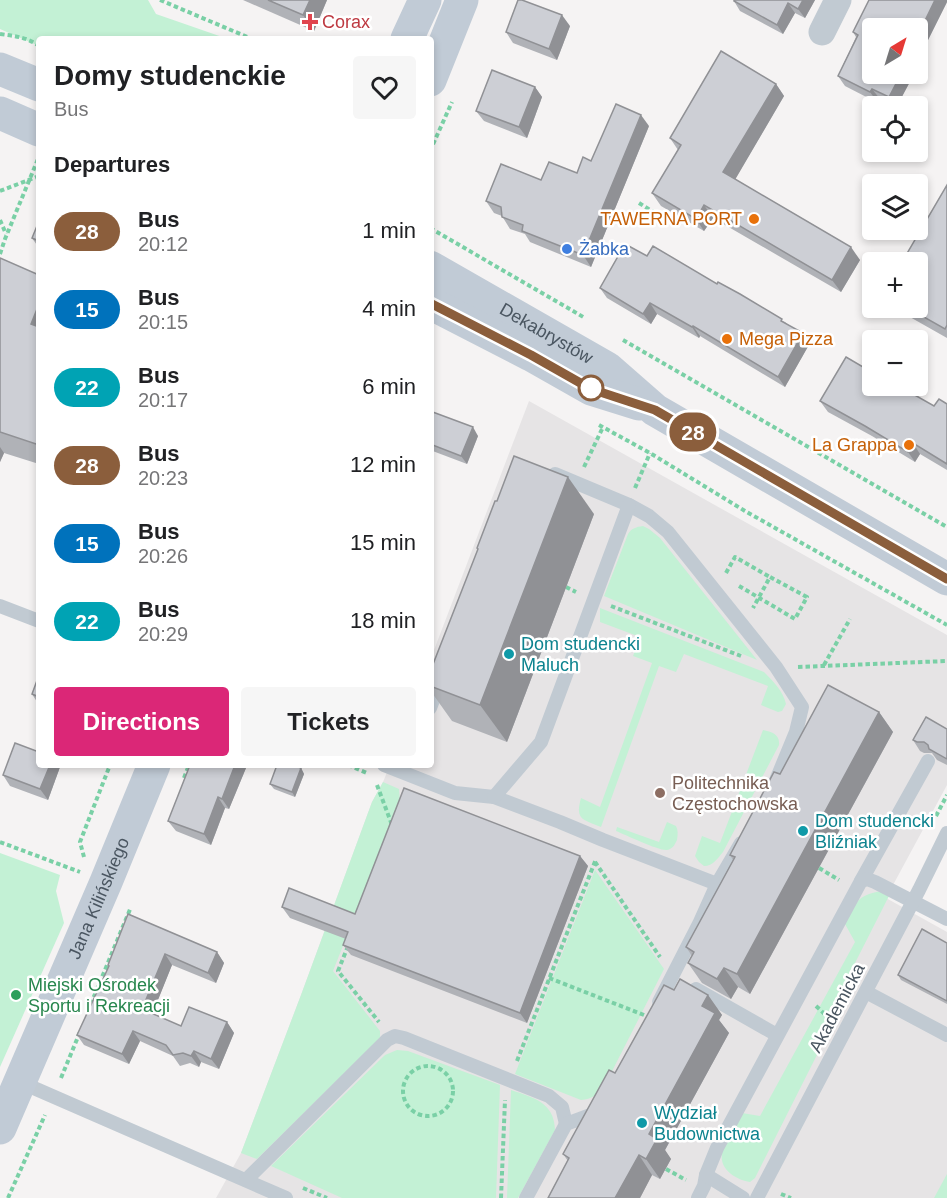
<!DOCTYPE html>
<meta charset="utf-8">
<style>
:root{--surface:#fff;--page:#f6f6f6;--text:#202124;--muted:#757577;--accent:#db2777}
body{margin:0;font-family:Helvetica,sans-serif;background:var(--page);color:var(--text);height:100vh;display:flex;flex-direction:column;font-size:22px;white-space:nowrap}
*{box-sizing:border-box;margin:0}
p{font-size:20px;color:var(--muted)}
.icon{flex:none;width:33px;height:33px;fill:none;stroke:currentColor;stroke-width:2;stroke-linecap:round;stroke-linejoin:round}
.map{position:relative;flex:1;overflow:hidden}
.details{position:absolute;left:36px;top:36px;width:398px;height:732px;display:flex;flex-direction:column;background:var(--surface);border-radius:6px;box-shadow:0 3px 9px #0003}
.details>*{flex:none}
.badge{padding:0 12px;border-radius:20px;font-size:21px;line-height:39px}
.needle{width:39px;rotate:38deg}
.controls{position:absolute;left:862px;top:18px;display:grid;gap:12px}
.controls a{display:grid;place-items:center;width:66px;height:66px;border-radius:6px;background:var(--surface);box-shadow:0 3px 9px #0003;font-size:30px}
.map>.badge{position:absolute;translate:-50% -50%;box-shadow:0 0 0 3px #fff}
h2{padding:0 18px;font-size:22px;line-height:54px}
.round{display:grid;place-items:center;flex:none;width:63px;height:63px;border-radius:6px;background:var(--page)}
.headline{display:flex;align-items:center;justify-content:space-between;height:102px;padding:0 18px}
h1{font-size:28px;font-weight:600;line-height:45px}
.primary-button{display:flex;gap:12px;margin-top:auto;padding:12px 18px}
.primary-button a{flex:1;height:69px;border-radius:6px;background:var(--accent);color:#fff;font-size:24px;font-weight:600;line-height:69px;text-align:center}
.primary-button a+a{background:var(--page);color:var(--text)}
ul{padding:0;list-style:none}
li{display:flex;align-items:center;gap:18px;height:78px;padding:0 18px}
li div{flex:1}
li b{display:block;font-size:22px}
li em{font-style:normal}
li .badge{min-width:66px;font-weight:700;text-align:center}
.map>svg:first-child{display:block}
.education{fill:#e6e4e5}
.green{fill:#c3f1d5}
.lines{fill:none;stroke-linecap:round;stroke-linejoin:round}
.path{stroke:#7ad0a6;stroke-width:4;stroke-dasharray:4.5 3;stroke-linecap:butt}
.lane{stroke:#c1cad2;stroke-width:14}
.street{stroke:#c1cad2;stroke-width:27}
.secondary{stroke:#c1cbd6;stroke-width:33}
.wall{fill:#b0b2b7}
.shaded-wall{fill:#909195}
.building{fill:#cdcfd5;stroke:#909195;stroke-width:1.5}
.line-casing{stroke:#fff;stroke-width:14}
.line{stroke:#8b5e3c;stroke-width:9}
.health-dot{fill:#e0444e;stroke:#fff;stroke-width:2}
.food-dot{fill:#e8710a;stroke:#fff;stroke-width:2}
.shop-dot{fill:#3f7fe0;stroke:#fff;stroke-width:2}
.stop-dot{fill:#fff;stroke:#8b5e3c;stroke-width:3}
.culture-dot{fill:#0f9aa8;stroke:#fff;stroke-width:2}
.education-dot{fill:#8d6e63;stroke:#fff;stroke-width:2}
.leisure-dot{fill:#2e9e5b;stroke:#fff;stroke-width:2}
.labels{text-anchor:middle;dominant-baseline:central;stroke-width:5;stroke-linejoin:round;paint-order:stroke}
.health-label{font-size:18px;fill:#be3a42;stroke:#fff;text-anchor:start}
.food-label{font-size:18px;fill:#c56008;stroke:#fff;text-anchor:end}
.shop-label{font-size:18px;fill:#366cbe;stroke:#fff;text-anchor:start}
.street-label{font-size:18px;fill:#4a5661;stroke:#fff}
.culture-label{font-size:18px;fill:#0d838f;stroke:#fff;text-anchor:start}
.education-label{font-size:18px;fill:#785e54;stroke:#fff;text-anchor:start}
.leisure-label{font-size:18px;fill:#27864d;stroke:#fff;text-anchor:start}
</style>
<div class="map">
<svg width="947" height="1198" viewBox="0 0 947 1198">
<rect width="100%" height="100%" fill="#f5f3f3"/>
<polygon class="education" points="529,401 947,635 947,785 886,898 947,932 947,1198 216,1198 241,1153 301,995 372,802 383,782 390,765 430,765 431,658"/>
<g class="green">
<polygon points="0,0 148,0 156,14 228,39 39,39 39,46 0,29"/>
<path d="M643,526L649,529L660,538L757,660L604,596L628,534C632,528 636,527 643,526Z"/>
<path d="M600,608L764,672C773,681 783,691 786,704L782,711L778,712L761,705L768,686L684,654L676,672L659,666L601,827C582,819 575,820 581,798L600,807L652,663L633,656L640,637L600,622Z"/>
<path d="M763,730C772,732 780,734 779,745L723,852C718,858 713,866 704,866L699,862L695,856L702,836L720,843Z"/>
<polygon points="383,782 399,789 400,802 333,971 380,1031 380,1038 257,1159 241,1153 301,995 372,802"/>
<path d="M667,822L676,826C678,830 678,834 677,840C675,844 673,849 667,850C659,851 626,835 616,831L617,827L659,842Z"/>
<polygon points="0,853 60,875 56,891 64,923 0,1067"/>
<path d="M595,870L664,969L604,1087C597,1095 592,1099 581,1100L515,1074Z"/>
<path d="M882,891L889,896L822,1028L829,1031L755,1178L750,1182C737,1180 719,1170 722,1153C724,1143 736,1124 742,1113L760,1116L855,942L845,924C856,903 856,895 882,891Z"/>
<polygon points="397,1050 408,1051 500,1085 496,1198 342,1198 271,1166 385,1055"/>
<path d="M511,1090C534,1098 554,1102 555,1130L518,1198H507Z"/>
<polygon points="947,1174 947,1198 934,1198"/>
</g>
<g class="lines">
<g class="path">
<polyline points="160,0 252,39"/>
<path d="M0,34C14,36 27,37 39,46"/>
<polyline points="430,151 452,102"/>
<polyline points="0,191 39,176"/>
<polyline points="639,203 655,213"/>
<polyline points="0,220 6,234"/>
<polyline points="430,228 585,318"/>
<polyline points="0,254 5,239 38,159"/>
<polyline points="623,340 947,527"/>
<polyline points="918,345 920,342"/>
<polyline points="599,425 650,453 745,511 947,625"/>
<polyline points="584,467 603,427"/>
<polyline points="635,488 650,453"/>
<polyline points="726,573 735,557 770,577"/>
<polyline points="739,586 795,619 807,597 770,577 753,608"/>
<polyline points="566,587 576,592"/>
<polyline points="611,606 741,656"/>
<polyline points="824,665 850,619"/>
<polyline points="798,667 947,661"/>
<polyline points="348,765 367,773"/>
<polyline points="184,778 189,765"/>
<polyline points="377,785 392,825"/>
<polyline points="936,816 947,795"/>
<polyline points="0,842 80,872"/>
<polyline points="84,857 80,842 110,765"/>
<polyline points="595,862 660,957"/>
<polyline points="819,868 839,880"/>
<polyline points="348,946 338,971 379,1022"/>
<polyline points="549,978 644,1015"/>
<polyline points="816,1006 830,1019"/>
<polyline points="88,1011 131,907"/>
<polyline points="517,1061 596,859"/>
<circle cx="428" cy="1091" r="25"/>
<polyline points="61,1078 80,1032"/>
<polyline points="666,1169 686,1180"/>
<polyline points="303,1188 327,1198"/>
<polyline points="781,1194 791,1198"/>
<polyline points="8,1198 45,1115"/>
<polyline points="501,1198 505,1100"/>
</g>
<g class="lane">
<polyline points="555,474 629,505 649,516 668,532 776,667 802,707 796,732 772,790"/>
<polyline points="0,606 39,621"/>
<polyline points="430,708 441,680"/>
<polyline points="384,765 455,793 494,797 560,822 603,840 717,884"/>
<polyline points="494,797 541,742 629,505"/>
<polyline points="861,881 928,761"/>
<polyline points="696,989 777,1035"/>
<polyline points="866,992 947,1035"/>
<polyline points="659,1002 699,924 717,884 741,843"/>
<polyline points="20,1082 286,1198"/>
<polyline points="246,1180 387,1040 395,1036 404,1038 549,1096 562,1107 566,1124"/>
<polyline points="526,1198 566,1124 601,1111"/>
<polyline points="698,1198 704,1186 706,1175"/>
<polyline points="743,1198 706,1175 717,1148 861,881 867,879 875,882 947,919"/>
<polyline points="757,1198 919,890 947,833"/>
</g>
<polyline class="street" points="822,32 838,0"/>
<g class="secondary">
<polyline points="407,39 425,0"/>
<polyline points="0,69 39,85"/>
<polyline points="430,80 462,0"/>
<polyline points="0,113 39,130"/>
<path id="s1" d="M430,267L607,368L655,410L947,579"/>
<polyline points="430,303 531,355 591,389 639,404"/>
<path id="s2" d="M0,1128L106,882L154,765"/>
</g>
</g>
<g class="wall">
<polygon points="243,0 327,0 314,31"/>
<polygon points="734,0 815,0 805,18 795,13 783,34 740,11 734,1"/>
<polygon points="947,2 918,60 918,28 873,28 914,74 897,106 894,106 880,99 878,103 845,86 838,76 856,37 853,32"/>
<polygon points="570,26 557,60 513,43 506,32"/>
<polygon points="776,84 784,96 735,179 860,260 841,292 713,218 704,231 661,206 652,193 678,150 670,138"/>
<polygon points="535,87 542,97 527,138 484,121 476,111"/>
<polygon points="649,126 591,267 530,242 525,234 510,229 502,216 494,213 486,201 541,180 577,173 591,161"/>
<polygon points="947,185 947,338 894,308 918,308"/>
<polygon points="39,221 39,248 32,238"/>
<polygon points="647,256 785,322 810,343 785,387 700,336 699,338 657,314 651,324 607,298 600,288"/>
<polygon points="0,258 39,275 39,464 4,453 0,462"/>
<polygon points="820,401 934,406 947,404 947,470 920,454 915,462 872,436 828,412"/>
<polygon points="430,411 478,436 467,464 430,450"/>
<polygon points="594,514 507,742 452,721 430,690 430,672 478,550 477,548"/>
<polygon points="39,675 39,705 32,694"/>
<polygon points="879,712 893,732 750,994 738,987 731,999 702,983 688,963 692,956 686,947 733,860 730,855 780,774"/>
<polygon points="947,729 947,765 937,760 932,753 924,753 920,751 913,740"/>
<polygon points="190,765 244,765 246,768 229,809 225,808 211,845 176,831 168,821"/>
<polygon points="60,767 48,800 10,786 3,775"/>
<polygon points="301,768 304,774 295,797 274,789 270,784"/>
<polygon points="580,856 588,866 527,1023 351,955 343,945 346,939 290,918 282,907 355,914"/>
<polygon points="128,914 217,952 224,963 216,983 172,965 152,1014 181,1026 227,1022 234,1033 219,1069 201,1062 199,1067 190,1063 180,1066 173,1056 140,1041 129,1064 84,1045 77,1035 109,967 108,965"/>
<polygon points="947,943 947,1004 901,980 898,975"/>
<polygon points="674,990 708,995 722,1015 719,1020 729,1033 665,1150 671,1159 660,1179 652,1175 640,1198 548,1198 568,1161 563,1154 615,1073"/>
</g>
<g class="shaded-wall">
<polygon points="310,0 327,0 314,31 303,15"/>
<polygon points="803,0 815,0 805,18 798,9"/>
<polygon points="935,0 947,0 947,2 918,60 918,35"/>
<polygon points="788,3 795,13 783,34 777,25"/>
<polygon points="562,15 570,26 557,60 549,49"/>
<polygon points="901,74 914,74 897,106 896,106 889,97"/>
<polygon points="776,84 784,96 732,185 723,172"/>
<polygon points="535,87 542,97 527,138 519,127"/>
<polygon points="872,89 880,99 878,103 870,92"/>
<polygon points="641,115 649,126 591,267 583,255"/>
<polygon points="704,205 713,218 704,231 696,219"/>
<polygon points="851,247 860,260 841,292 832,280"/>
<polygon points="650,303 657,314 651,324 643,314"/>
<polygon points="39,304 39,336 31,324"/>
<polygon points="693,326 700,336 699,338 692,327"/>
<polygon points="803,333 810,343 785,387 778,377"/>
<polygon points="430,360 433,364 430,371"/>
<polygon points="473,427 478,436 467,464 461,456"/>
<polygon points="913,443 920,454 915,462 908,452"/>
<polygon points="0,447 4,453 0,462"/>
<polygon points="568,477 594,514 507,742 480,705"/>
<polygon points="879,712 893,732 750,994 737,974"/>
<polygon points="50,765 58,765 60,767 48,800 40,789"/>
<polygon points="235,765 244,765 246,768 229,809 222,799"/>
<polygon points="301,768 304,774 295,797 292,792"/>
<polygon points="218,797 225,808 211,845 204,834"/>
<polygon points="580,856 588,866 527,1023 520,1013"/>
<polygon points="217,952 224,963 216,983 208,973"/>
<polygon points="165,954 172,965 150,1020 142,1009"/>
<polygon points="724,968 738,987 731,999 717,979"/>
<polygon points="708,995 722,1015 719,1020 729,1033 665,1150 671,1159 660,1179 646,1159 649,1134 702,1006"/>
<polygon points="227,1022 234,1033 219,1069 211,1059"/>
<polygon points="133,1031 140,1041 129,1064 122,1054"/>
<polygon points="194,1051 201,1062 199,1067 191,1056"/>
<polygon points="639,1155 652,1175 640,1198 615,1198"/>
</g>
<g class="building">
<polygon points="268,0 310,0 303,15"/>
<polygon points="518,0 522,0 562,15 549,49 506,32"/>
<polygon points="734,0 803,0 798,9 788,3 777,25 734,1"/>
<polygon points="869,0 935,0 918,35 918,28 873,28 873,74 901,74 889,97 872,89 870,92 838,76 858,35 853,32"/>
<polygon points="721,51 776,84 723,172 851,247 832,280 704,205 696,219 652,193 681,145 670,138"/>
<polygon points="492,70 535,87 519,127 476,111"/>
<polygon points="616,104 641,115 583,255 522,231 523,225 502,217 501,207 486,201 501,164 541,180 549,162 577,173 583,157 591,161"/>
<polygon points="947,185 947,325 945,329 908,308 918,308 918,262 902,262"/>
<polygon points="39,221 39,241 32,238"/>
<polygon points="625,244 647,256 653,246 717,284 718,282 740,294 782,319 781,321 803,333 778,377 693,326 692,327 650,303 643,314 600,288"/>
<polygon points="0,258 39,275 39,304 31,324 39,327 39,445 0,432"/>
<polygon points="846,357 868,370 869,368 873,370 873,386 899,386 934,406 939,399 947,404 947,464 913,443 908,452 865,426 820,401"/>
<polygon points="430,411 473,427 461,456 430,444"/>
<polygon points="514,456 568,477 480,705 430,686 430,672 478,549 477,548 495,501 497,501"/>
<polygon points="39,675 39,697 32,694"/>
<polygon points="828,685 879,712 737,974 724,968 717,979 688,963 694,952 686,947 735,857 730,855 774,772 780,774"/>
<polygon points="926,717 947,729 947,759 929,749 928,745 924,742 917,742 913,740"/>
<polygon points="15,743 39,752 39,765 50,765 40,789 3,775"/>
<polygon points="190,765 235,765 222,799 218,797 204,834 168,821"/>
<polygon points="277,765 292,765 301,768 292,792 270,784"/>
<polygon points="404,788 580,856 520,1013 343,945 348,932 282,907 289,888 355,914"/>
<polygon points="128,914 217,952 208,973 165,954 142,1009 181,1026 189,1007 227,1022 211,1059 194,1051 191,1056 183,1053 173,1055 166,1045 133,1031 122,1054 77,1035 109,966 108,965"/>
<polygon points="922,929 947,943 947,1001 898,975"/>
<polygon points="680,979 708,995 702,1006 715,1013 649,1134 657,1139 646,1159 639,1155 615,1198 548,1198 569,1158 563,1154 609,1070 615,1073 664,985 674,990"/>
</g>
<g class="lines">
<g class="line-casing">
<polyline id="line" points="430,303 531,355 591,389 655,410 947,579"/>
</g>
<use href="#line" class="line"/>
</g>
<path class="health-dot" d="M307 13h6v6h6v6h-6v6h-6v-6h-6v-6h6z"/>
<g class="food-dot">
<circle cx="754" cy="219" r="6"/>
<circle cx="727" cy="339" r="6"/>
<circle cx="909" cy="445" r="6"/>
</g>
<circle class="shop-dot" cx="567" cy="249" r="6"/>
<circle class="stop-dot" cx="591" cy="388" r="12"/>
<g class="culture-dot">
<circle cx="509" cy="654" r="6"/>
<circle cx="803" cy="831" r="6"/>
<circle cx="642" cy="1123" r="6"/>
</g>
<circle class="education-dot" cx="660" cy="793" r="6"/>
<circle class="leisure-dot" cx="16" cy="995" r="6"/>
<g class="labels">
<g class="health-label">
<text x="322" y="22">Corax</text>
</g>
<g class="food-label">
<text x="742" y="219">TAWERNA PORT</text>
<text x="739" y="339" text-anchor="start">Mega Pizza</text>
<text x="897" y="445">La Grappa</text>
</g>
<g class="shop-label">
<text x="579" y="249">Żabka</text>
</g>
<g class="street-label">
<text stroke="none"><textPath href="#s1" startOffset="134">Dekabrystów</textPath></text>
<text stroke="none"><textPath href="#s2" startOffset="250">Jana Kilińskiego</textPath></text>
<text transform="translate(837 1008) rotate(-62)">Akademicka</text>
</g>
<g class="culture-label">
<text x="521" y="644">Dom studencki<tspan x="521" dy="21">Maluch</tspan></text>
<text x="815" y="821">Dom studencki<tspan x="815" dy="21">Bliźniak</tspan></text>
<text x="654" y="1113">Wydział<tspan x="654" dy="21">Budownictwa</tspan></text>
</g>
<g class="education-label">
<text x="672" y="783">Politechnika<tspan x="672" dy="21">Częstochowska</tspan></text>
</g>
<g class="leisure-label">
<text x="28" y="985">Miejski Ośrodek<tspan x="28" dy="21">Sportu i Rekreacji</tspan></text>
</g>
</g>
</svg>
<div class="controls">
<a><svg class="needle" viewBox="-14 -14 28 28"><path d="M0-13l5 13h-10z" fill="#e53935"/><path d="M0 13l5-13h-10z" fill="#757577"/></svg></a>
<a><svg class="icon" aria-label="locate" viewBox="0 0 24 24"><circle cx="12" cy="12" r="6"/><path d="M12 2v4M12 18v4M2 12h4M18 12h4"/></svg></a>
<a><svg class="icon" aria-label="layers" viewBox="0 0 24 24"><path d="M12 4l9 5-9 5-9-5zM3 14l9 5 9-5"/></svg></a>
<a>+</a>
<a>−</a>
</div>
<b class="badge" style="left:693px;top:432px;background:#8b5e3c;color:#fff">28</b>
<section class="details">
<div class="headline"><div><h1>Domy studenckie</h1><p>Bus</p></div><a class="round"><svg class="icon" aria-label="heart" viewBox="0 0 24 24"><path d="M12 20l-8-8c-3-5 5-10 8-4 3-6 11-1 8 4z"/></svg></a></div>
<h2>Departures</h2>
<ul>
<li><span class="badge" style="background:#8b5e3c;color:#fff">28</span><div><b>Bus</b><p>20:12</p></div><em>1 min</em></li>
<li><span class="badge" style="background:#0072bc;color:#fff">15</span><div><b>Bus</b><p>20:15</p></div><em>4 min</em></li>
<li><span class="badge" style="background:#00a3b4;color:#fff">22</span><div><b>Bus</b><p>20:17</p></div><em>6 min</em></li>
<li><span class="badge" style="background:#8b5e3c;color:#fff">28</span><div><b>Bus</b><p>20:23</p></div><em>12 min</em></li>
<li><span class="badge" style="background:#0072bc;color:#fff">15</span><div><b>Bus</b><p>20:26</p></div><em>15 min</em></li>
<li><span class="badge" style="background:#00a3b4;color:#fff">22</span><div><b>Bus</b><p>20:29</p></div><em>18 min</em></li>
</ul>
<div class="primary-button"><a>Directions</a><a>Tickets</a></div>
</section>
</div>
